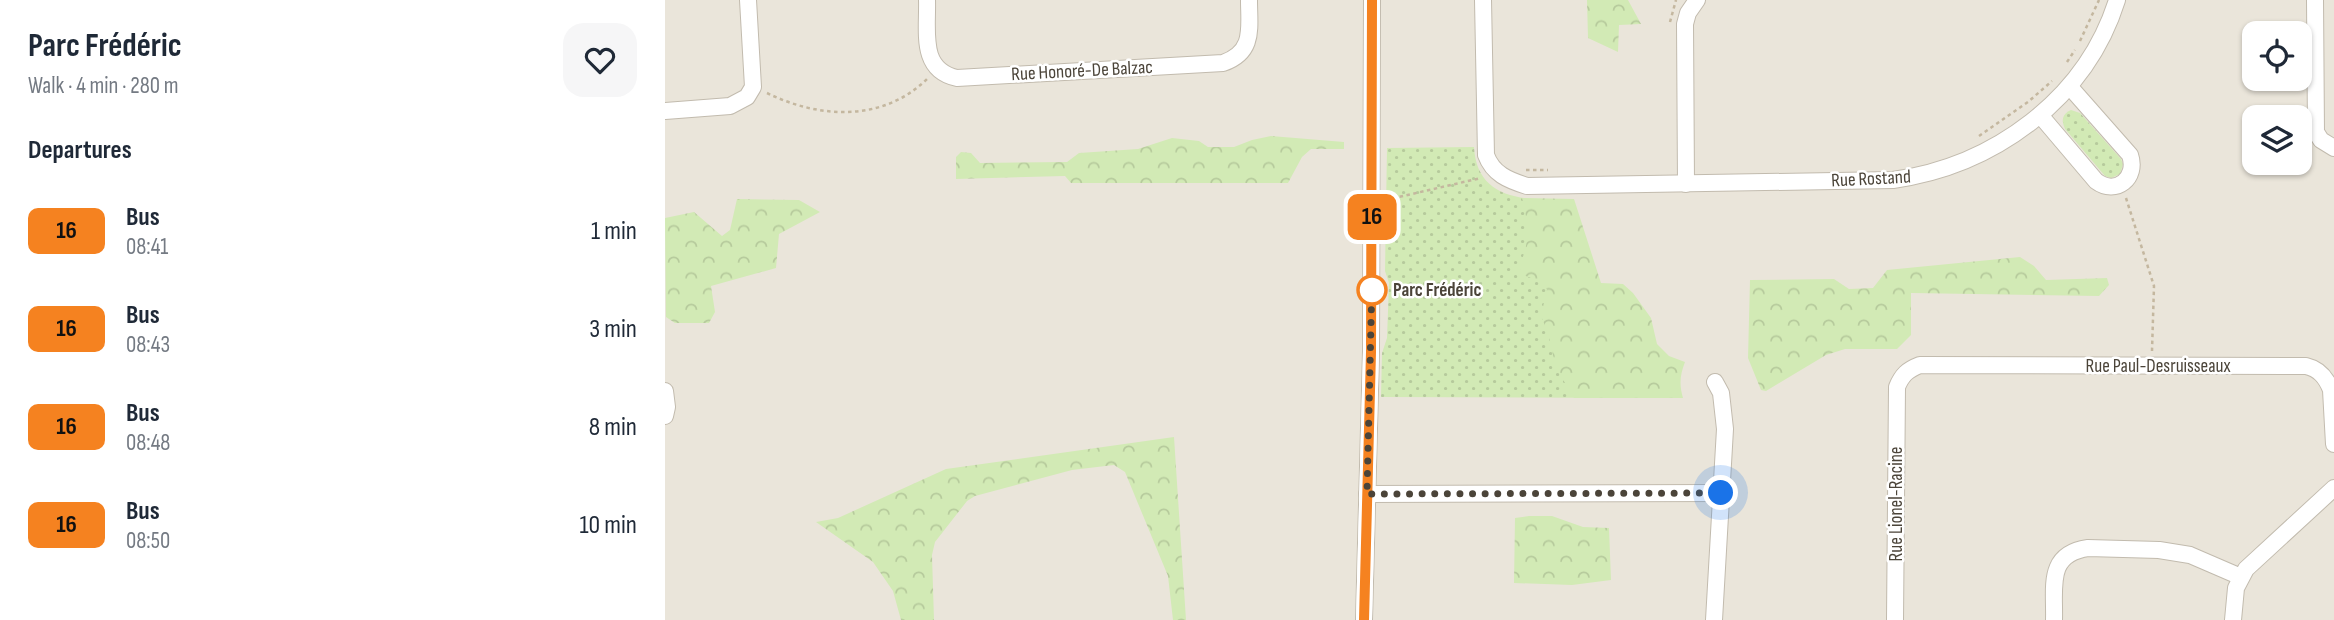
<!DOCTYPE html>
<meta charset="utf-8">
<style>
:root{--surface:#fff;--page:#f6f6f7;--text:#1f2937;--muted:#747a83}
body{margin:0;font-family:"Sofia Sans Condensed",sans-serif;background:var(--page);color:var(--text);height:100vh;display:flex;flex-direction:column;font-size:26px;white-space:nowrap}
*{box-sizing:border-box;margin:0}
p{font-size:23px;color:var(--muted)}
.icon{flex:none;width:38px;height:38px;fill:none;stroke:currentColor;stroke-width:2;stroke-linecap:round;stroke-linejoin:round}
.map{position:relative;flex:1;overflow:hidden}
.sheet{display:flex;flex-direction:column;background:var(--surface);width:665px}
.sheet>*{flex:none}
.badge{padding:0 14px;border-radius:10px;font-size:24px;line-height:46px}
.fabs{position:absolute;left:1577px;top:21px;display:grid;gap:14px}
.fabs a{display:grid;place-items:center;width:70px;height:70px;border-radius:14px;background:var(--surface);box-shadow:0 2px 5px #0004;font-size:35px}
.you{position:absolute;width:35px;height:35px;margin:-18px;border:5px solid #fff;border-radius:50%;background:#1a73e8;box-shadow:0 0 0 10px #1a73e833}
.map>.badge{position:absolute;translate:-50% -50%;box-shadow:0 0 0 4px #fff}
h2{padding:0 28px;font-size:26px;line-height:63px}
.round{display:grid;place-items:center;flex:none;width:74px;height:74px;border-radius:21px;background:var(--page)}
.overview{display:flex;align-items:center;justify-content:space-between;height:119px;padding:0 28px}
h1{font-size:33px;font-weight:700;line-height:52px}
ul{padding:0;list-style:none}
li{display:flex;align-items:center;gap:21px;height:98px;padding:0 28px}
li div{flex:1}
li b{display:block;font-size:26px}
li em{font-style:normal}
li .badge{min-width:77px;font-weight:700;text-align:center}
main{display:flex;flex:1;min-height:0}
.map>svg:first-child{display:block}
.residential{fill:#eae5da;fill-rule:evenodd}
.grass{fill:url(#grass-dots)}
.forest{fill:url(#forest-crowns)}
.lines{fill:none;stroke-linecap:round;stroke-linejoin:round}
.street-casing{stroke:#c2bbae;stroke-width:18}
.path{stroke:#c4b79f;stroke-width:2.5;stroke-dasharray:3.5 3.5;stroke-linecap:butt}
.street{stroke:#fff;stroke-width:16}
.line-casing{stroke:#fff;stroke-width:16}
.line{stroke:#f58220;stroke-width:10}
.walk{stroke:#4b4439;stroke-width:7;stroke-dasharray:0 12.6}
.stop-dot{fill:#fff;stroke:#f58220;stroke-width:3.5}
.labels{text-anchor:middle;dominant-baseline:central;stroke-width:5;stroke-linejoin:round;paint-order:stroke}
.street-label{font-size:19px;fill:#4b4439;stroke:#fff}
.stop-label{font-size:19px;font-weight:bold;fill:#4b4439;stroke:#fff;text-anchor:start}
</style>
<main>
<section class="sheet">
<div class="overview"><div><h1>Parc Frédéric</h1><p>Walk · 4 min · 280 m</p></div><a class="round"><svg class="icon" aria-label="heart" viewBox="0 0 24 24"><path d="M12 20l-8-8c-3-5 5-10 8-4 3-6 11-1 8 4z"/></svg></a></div>
<h2>Departures</h2>
<ul>
<li><span class="badge" style="background:#f58220;color:#111">16</span><div><b>Bus</b><p>08:41</p></div><em>1 min</em></li>
<li><span class="badge" style="background:#f58220;color:#111">16</span><div><b>Bus</b><p>08:43</p></div><em>3 min</em></li>
<li><span class="badge" style="background:#f58220;color:#111">16</span><div><b>Bus</b><p>08:48</p></div><em>8 min</em></li>
<li><span class="badge" style="background:#f58220;color:#111">16</span><div><b>Bus</b><p>08:50</p></div><em>10 min</em></li>
</ul>
</section>
<div class="map">
<svg width="1669" height="620" viewBox="0 0 1669 620">
<defs>
<pattern id="grass-dots" width="8" height="8" patternUnits="userSpaceOnUse" patternTransform="scale(1.75)"><rect width="8" height="8" fill="#d2eab5"/><path d="M2 2h.1M6 6h.1" fill="none" stroke="#b6ca9c" stroke-width="1.8" stroke-linecap="round"/></pattern>
<pattern id="forest-crowns" width="20" height="18" patternUnits="userSpaceOnUse" patternTransform="scale(1.75)"><rect width="20" height="18" fill="#d2eab5"/><path d="M2 6a3 3 0 1 1 6 0M12 15a3 3 0 1 1 6 0" fill="none" stroke="#b6ca9c"/></pattern>
</defs>
<rect width="100%" height="100%" fill="#f6f3ec"/>
<path class="residential" d="M0,0H1669V620H0ZM1589,33H1634V79H1589ZM1589,117H1634V163H1589Z"/>
<g class="grass">
<path d="M1406,110L1415,113L1456,159L1458,164L1455,174L1446,178L1440,176L1400,129C1396,120 1397,114 1406,110Z"/>
<path d="M809,147C811,184 835,197 870,199L966,398L716,397L717,353L722,338L724,283L720,271L722,148Z"/>
</g>
<g class="forest">
<polygon points="922,0 963,0 976,24 954,25 953,52 923,38"/>
<polygon points="606,136 679,142 679,149 646,149 637,157 623,183 406,183 400,176 291,179 291,157 296,152 306,153 315,163 402,162 414,153 473,149 507,138 534,141 543,147 569,147 587,140"/>
<path d="M857,198L909,199L936,283L958,284L968,293L986,318L992,344L1004,356L1020,362C1015,375 1014,384 1018,398H909L891,368L883,333L876,316L882,289L871,280L856,274C854,264 859,256 861,246C864,231 861,213 857,198Z"/>
<polygon points="72,199 134,200 155,212 114,234 111,268 46,286 50,312 44,323 10,323 1,317 0,218 29,212 57,236 65,230"/>
<polygon points="1355,257 1369,266 1381,280 1442,278 1444,285 1434,296 1246,293 1246,335 1232,349 1180,349 1161,355 1101,391 1096,390 1083,358 1085,280 1169,279 1184,289 1208,288 1222,270"/>
<polygon points="509,437 521,620 508,620 503,576 460,472 449,465 407,470 310,496 302,501 270,542 267,555 269,620 236,620 228,591 208,562 151,522 173,518 281,469"/>
<polygon points="864,516 887,516 918,527 944,528 946,580 907,585 849,583 850,518"/>
</g>
<g class="lines">
<g class="street-casing">
<g id="street">
<path d="M262,0C263,31 254,70 292,78L558,63C590,52 584,28 584,0"/>
<path d="M818,0L821,155C828,174 843,180 862,186L1228,180C1329,166 1421,99 1452,0"/>
<polyline points="1650,0 1651,132 1656,140 1669,148"/>
<polyline points="0,111 65,106 82,97 88,87 83,0"/>
<path d="M1375,115L1431,181C1451,196 1473,178 1465,155L1405,87"/>
<polyline points="1021,184 1020,24 1023,13 1032,0"/>
<polyline points="0,391 2,407 0,416"/>
<polyline points="702,494 1056,493"/>
<polyline points="699,620 706,351 707,0"/>
<polyline points="1049,620 1060,429 1056,393 1050,382"/>
<path d="M1230,620L1232,387C1237,375 1242,370 1255,365L1641,366C1654,369 1661,377 1666,390L1669,444"/>
<path d="M1389,620C1390,587 1381,554 1423,548L1494,550L1525,555L1576,577"/>
<polyline points="1568,620 1571,588 1581,569 1669,488"/>
</g>
</g>
<g class="path">
<polyline points="1005,22 1011,0"/>
<polyline points="1415,41 1434,0"/>
<polyline points="1402,62 1410,50"/>
<path d="M102,93C155,119 218,122 262,79"/>
<polyline points="1314,136 1363,102 1387,81"/>
<polyline points="861,170 883,170"/>
<polyline points="1461,198 1489,286 1487,351"/>
<polyline points="721,200 816,178"/>
</g>
<use href="#street" class="street"/>
</g>
<g class="lines">
<g class="line-casing">
<polyline id="line" points="699,620 706,352 707,0"/>
</g>
<use href="#line" class="line"/>
<polyline class="walk" points="707,290 707,281 702,494 1056,493"/>
</g>
<circle class="stop-dot" cx="707" cy="290" r="14"/>
<g class="labels">
<g class="street-label">
<text transform="translate(417 71) rotate(-3)">Rue Honoré-De Balzac</text>
<text transform="translate(1206 179) rotate(-3)">Rue Rostand</text>
<text x="1493" y="366">Rue Paul-Desruisseaux</text>
<text transform="translate(1231 504) rotate(-90)">Rue Lionel-Racine</text>
</g>
<g class="stop-label">
<text x="728" y="290">Parc Frédéric</text>
</g>
</g>
</svg>
<div class="fabs">
<a><svg class="icon" aria-label="locate" viewBox="0 0 24 24"><circle cx="12" cy="12" r="6"/><path d="M12 2v4M12 18v4M2 12h4M18 12h4"/></svg></a>
<a><svg class="icon" aria-label="layers" viewBox="0 0 24 24"><path d="M12 4l9 5-9 5-9-5zM3 14l9 5 9-5"/></svg></a>
</div>
<div class="you" style="left:1056px;top:493px"></div>
<b class="badge" style="left:707px;top:217px;background:#f58220;color:#111">16</b>
</div>
</main>
